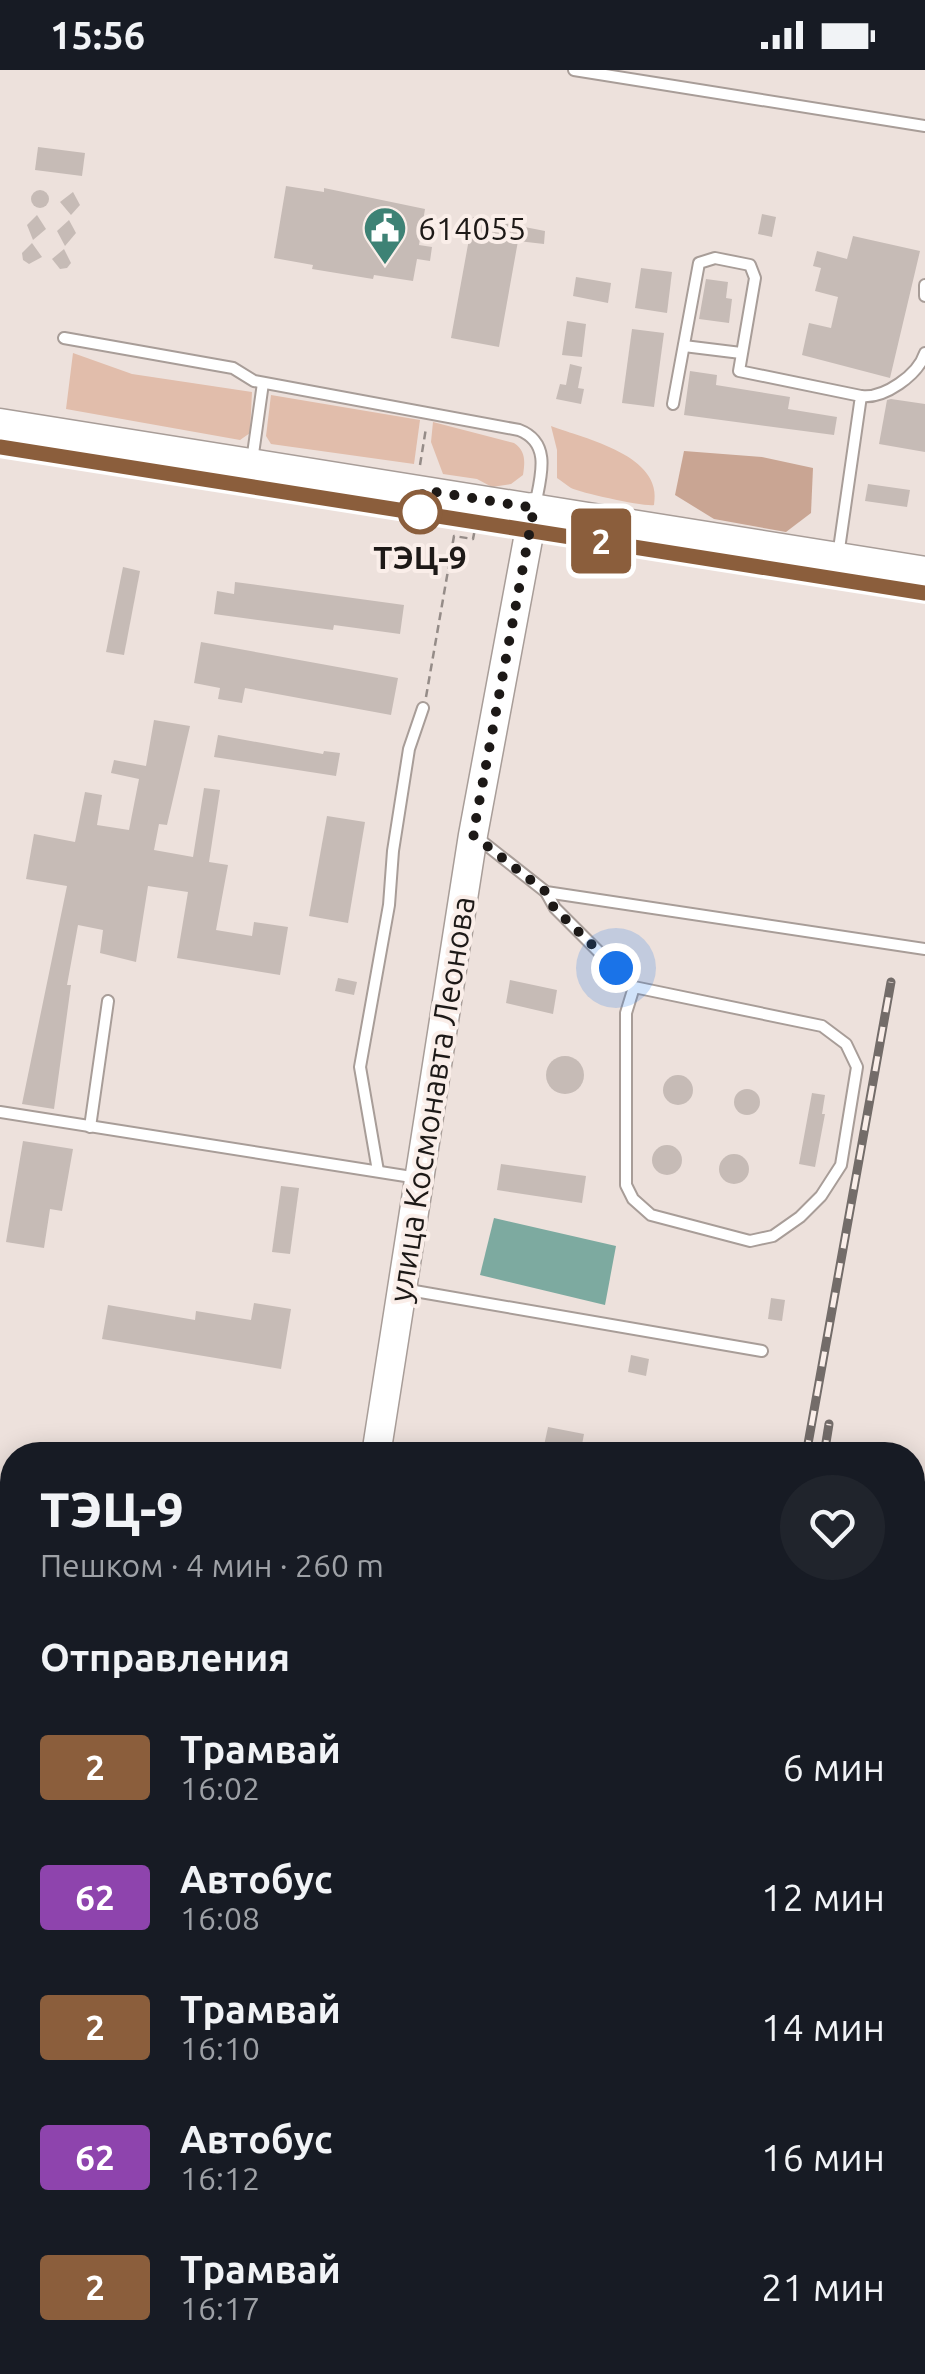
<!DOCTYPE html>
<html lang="ru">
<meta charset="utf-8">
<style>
:root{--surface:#171b24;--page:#20242c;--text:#f1f3f6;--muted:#9ea1a6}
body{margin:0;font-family:Ubuntu,sans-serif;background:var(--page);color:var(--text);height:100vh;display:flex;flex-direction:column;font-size:38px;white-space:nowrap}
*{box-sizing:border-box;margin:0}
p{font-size:32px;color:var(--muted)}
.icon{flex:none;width:55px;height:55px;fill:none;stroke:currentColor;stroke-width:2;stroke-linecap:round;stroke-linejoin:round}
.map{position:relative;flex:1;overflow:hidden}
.side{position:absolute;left:0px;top:1372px;width:925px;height:932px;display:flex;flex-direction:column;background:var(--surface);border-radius:40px 40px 0 0;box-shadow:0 5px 25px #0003}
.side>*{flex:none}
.badge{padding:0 20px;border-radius:8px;font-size:35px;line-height:65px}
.you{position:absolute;width:50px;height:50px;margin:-25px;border:8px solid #fff;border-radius:50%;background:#1a73e8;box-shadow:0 0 0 15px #1a73e833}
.map>.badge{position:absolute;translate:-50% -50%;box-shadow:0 0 0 5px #fff}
h2{padding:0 40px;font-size:38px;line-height:90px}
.round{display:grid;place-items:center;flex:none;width:105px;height:105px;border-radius:52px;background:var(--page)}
.summary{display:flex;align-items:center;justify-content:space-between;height:170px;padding:0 40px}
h1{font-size:48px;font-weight:800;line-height:75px}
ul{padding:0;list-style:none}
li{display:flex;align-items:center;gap:30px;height:130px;padding:0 40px}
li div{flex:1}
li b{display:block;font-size:38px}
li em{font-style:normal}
li .badge{min-width:110px;font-weight:700;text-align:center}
.status{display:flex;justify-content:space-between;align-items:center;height:70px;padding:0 50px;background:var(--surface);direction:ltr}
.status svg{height:28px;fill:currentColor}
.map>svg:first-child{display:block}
.green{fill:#e1bdab}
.forest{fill:#c9a593}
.water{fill:#7daaa0}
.building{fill:#c6bbb6}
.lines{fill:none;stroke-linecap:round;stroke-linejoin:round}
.lane-casing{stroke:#a89d98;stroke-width:14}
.secondary-casing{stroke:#a89d98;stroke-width:31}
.path{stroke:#958c88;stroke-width:2.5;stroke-dasharray:8 5;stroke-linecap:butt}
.lane{stroke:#fff;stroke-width:10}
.secondary{stroke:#fff;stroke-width:28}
.tram{stroke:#736c69;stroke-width:2.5}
.rail-casing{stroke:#736c69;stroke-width:9}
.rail{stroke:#faeee9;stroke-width:5;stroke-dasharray:15;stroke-linecap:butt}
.line-casing{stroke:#fff;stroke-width:22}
.line{stroke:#8b5e3c;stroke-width:15}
.walk{stroke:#1d1917;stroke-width:10;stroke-dasharray:0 18}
.stop-dot{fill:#fff;stroke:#8b5e3c;stroke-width:5}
.labels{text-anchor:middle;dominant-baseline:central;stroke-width:8;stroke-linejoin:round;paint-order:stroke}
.poi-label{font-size:32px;fill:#1d1917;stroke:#faeee9;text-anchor:start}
.stop-label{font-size:32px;font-weight:bold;fill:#1d1917;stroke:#faeee9}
.street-label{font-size:32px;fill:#1d1917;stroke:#faeee9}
</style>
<div class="status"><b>15:56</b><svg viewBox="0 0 49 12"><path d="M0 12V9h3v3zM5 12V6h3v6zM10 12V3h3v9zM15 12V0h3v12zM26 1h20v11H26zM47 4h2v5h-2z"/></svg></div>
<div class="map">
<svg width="925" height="2304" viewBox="0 0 925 2304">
<rect width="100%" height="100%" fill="#ede1dc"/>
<g class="green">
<polygon points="73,283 132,304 252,322 250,363 240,370 66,339"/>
<polygon points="271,325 420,350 414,394 271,374 266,366"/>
<path d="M433,352L514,373C526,381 525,392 523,405L511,414L492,417L477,409L443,404L431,372Z"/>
<path d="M551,356C585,369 664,385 654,435C645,437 581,423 571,418C566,415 562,411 557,408V380Z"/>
</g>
<polygon class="forest" points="684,381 762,387 813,398 811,443 786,462 714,449 675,425"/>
<polygon class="water" points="494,1148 616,1176 605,1235 480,1205"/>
<g class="building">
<polygon points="38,77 85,83 82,106 35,100"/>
<polygon points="286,116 324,122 324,118 425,139 419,175 432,177 430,191 417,189 413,211 374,205 373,209 312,199 313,195 274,188"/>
<circle cx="40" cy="129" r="9"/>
<polygon points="73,122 80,135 71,145 60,132"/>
<polygon points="762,144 776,147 772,167 758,164"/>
<polygon points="37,145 46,159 33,170 27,155"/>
<polygon points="473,147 545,161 544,174 518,171 499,277 451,268"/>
<polygon points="69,150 76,163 65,176 57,161"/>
<polygon points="853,166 920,181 890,308 802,285 809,253 831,258 838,227 815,221 821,198 813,196 817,181 847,189"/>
<polygon points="32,173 42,187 29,194 23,190 22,183"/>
<polygon points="64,179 71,193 67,198 60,199 52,189"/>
<polygon points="641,198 672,202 667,243 635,238"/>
<polygon points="576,207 611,213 608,233 573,226"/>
<polygon points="706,209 728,212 726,228 732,229 729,253 699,249"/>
<polygon points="567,251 586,254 582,287 562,285"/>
<polygon points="632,259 664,263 654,337 622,333"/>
<polygon points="570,294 582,297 578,318 584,319 581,334 556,329 560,314 566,315"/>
<polygon points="690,301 717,305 716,315 790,327 788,339 837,347 834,365 684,345"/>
<polygon points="891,329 925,334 925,382 879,374 887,330"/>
<polygon points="868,414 910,420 907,437 865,431"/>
<polygon points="123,497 140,501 124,585 106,582"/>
<polygon points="235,512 404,535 400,564 334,555 333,560 214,544 217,521 234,524"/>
<polygon points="201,572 398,608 391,645 245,618 242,633 218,629 220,618 194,613"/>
<polygon points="154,650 190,656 167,755 159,754 154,780 193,787 204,718 220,720 209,792 228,795 216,860 252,866 254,852 288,857 280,905 177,888 188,822 148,816 136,892 100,883 103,860 78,855 67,915 71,915 54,1039 22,1034 67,816 26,809 34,764 75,772 85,722 102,725 97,755 129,760 139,709 111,703 114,690 146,696"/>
<polygon points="218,665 323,684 324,681 340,683 336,706 214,687"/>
<polygon points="327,746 365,752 348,853 309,846"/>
<polygon points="338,908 357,912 354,925 335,921"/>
<polygon points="510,910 557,920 553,944 506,933"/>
<circle cx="565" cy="1005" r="19"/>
<circle cx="678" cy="1020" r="15"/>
<circle cx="747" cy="1032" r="13"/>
<polygon points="812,1023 825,1025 822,1044 825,1044 815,1097 799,1094"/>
<polygon points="23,1071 73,1079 62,1141 50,1139 44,1178 6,1172"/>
<circle cx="667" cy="1090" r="15"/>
<circle cx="734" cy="1099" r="15"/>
<polygon points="501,1094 586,1106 582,1133 497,1120"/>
<polygon points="281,1116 299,1118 290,1184 272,1182"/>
<polygon points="771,1228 785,1230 782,1251 768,1249"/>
<polygon points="254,1233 291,1239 281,1299 102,1269 108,1235 195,1250 196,1241 251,1250"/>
<polygon points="631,1285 649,1289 646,1306 628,1302"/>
<polygon points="548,1357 584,1364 580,1385 542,1385"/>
</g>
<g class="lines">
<g class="lane-casing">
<g id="lane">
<polyline points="574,0 925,56"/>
<polyline points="925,215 925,226"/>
<path d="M64,268L233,298L254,311L519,360C553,373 540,409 535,436"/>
<polyline points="684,276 741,283"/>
<path d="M861,326C884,329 918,305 925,283"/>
<polyline points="673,334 699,193 715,188 750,195 755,208 739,301 861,326 838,486"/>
<polyline points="252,391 263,313"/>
<polyline points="475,766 546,822 925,879"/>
<polyline points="546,822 555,838 634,917 626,943 626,1115 633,1129 651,1145 750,1171 773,1166 800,1147 821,1126 841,1095 857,997 846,974 822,956 634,917"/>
<polyline points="0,1042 418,1108"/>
<polyline points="90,1057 108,931"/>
<polyline points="378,1101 360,997 389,835 393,781 409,679 423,638"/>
<polyline points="403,1219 762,1281"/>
<polyline points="878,2292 925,2299"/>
<polyline points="475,2304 499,2292"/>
</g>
</g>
<g class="secondary-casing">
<g id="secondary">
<polyline points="0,353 925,501"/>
<polyline points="376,1385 473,765 534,437"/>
<polyline points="235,2304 237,2292"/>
</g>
</g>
<g class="path">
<polyline points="420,395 426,358"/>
<polyline points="426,627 454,466 473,469 476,454"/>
</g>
<use href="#lane" class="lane"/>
<use href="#secondary" class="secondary"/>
<polyline class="tram" points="0,386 925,532"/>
<g class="rail-casing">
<g id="rail">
<polyline points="806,1385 891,912"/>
<polyline points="824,1385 829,1354"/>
<polyline points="912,1786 925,1772"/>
<polyline points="912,1829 925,1822"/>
<polyline points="912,1847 925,1840"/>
<polyline points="912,1865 925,1858"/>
<polyline points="912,1897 925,1892"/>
<polyline points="912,2237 925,2240"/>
<polyline points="422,2304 446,2292"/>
</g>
</g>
<use href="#rail" class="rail"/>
</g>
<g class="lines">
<g class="line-casing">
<polyline id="line" points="0,377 925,523"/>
</g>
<use href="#line" class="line"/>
<polyline class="walk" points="420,442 423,420 534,438 473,765 546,822 554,838 616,898"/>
</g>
<defs>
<g id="civic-pin" transform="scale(2.25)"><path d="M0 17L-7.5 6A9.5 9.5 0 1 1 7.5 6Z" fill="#3e8275" stroke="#faeee9"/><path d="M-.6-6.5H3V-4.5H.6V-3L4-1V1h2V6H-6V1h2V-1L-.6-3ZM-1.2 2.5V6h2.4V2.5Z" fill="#fff"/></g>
</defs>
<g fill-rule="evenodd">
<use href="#civic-pin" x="385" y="158"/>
</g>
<circle class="stop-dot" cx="420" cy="442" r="20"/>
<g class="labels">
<g class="poi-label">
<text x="418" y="158">614055</text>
</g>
<g class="stop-label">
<text x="420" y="487">ТЭЦ-9</text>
</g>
<g class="street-label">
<text transform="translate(431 1029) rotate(-81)">улица Космонавта Леонова</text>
</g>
</g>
</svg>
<div class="you" style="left:616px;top:898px"></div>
<b class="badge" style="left:601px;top:471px;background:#8b5e3c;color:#fff">2</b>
<section class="side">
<div class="summary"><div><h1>ТЭЦ-9</h1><p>Пешком · 4 мин · 260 m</p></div><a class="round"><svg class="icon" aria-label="heart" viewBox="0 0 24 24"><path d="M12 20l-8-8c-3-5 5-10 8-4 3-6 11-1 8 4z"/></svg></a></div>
<h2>Отправления</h2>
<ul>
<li><span class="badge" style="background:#8b5e3c;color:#fff">2</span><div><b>Трамвай</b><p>16:02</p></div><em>6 мин</em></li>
<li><span class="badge" style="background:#8e44ad;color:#fff">62</span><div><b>Автобус</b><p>16:08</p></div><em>12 мин</em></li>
<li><span class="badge" style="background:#8b5e3c;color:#fff">2</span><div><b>Трамвай</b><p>16:10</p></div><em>14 мин</em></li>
<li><span class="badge" style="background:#8e44ad;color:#fff">62</span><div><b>Автобус</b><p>16:12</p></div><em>16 мин</em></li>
<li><span class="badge" style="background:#8b5e3c;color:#fff">2</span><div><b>Трамвай</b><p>16:17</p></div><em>21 мин</em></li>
</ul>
</section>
</div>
